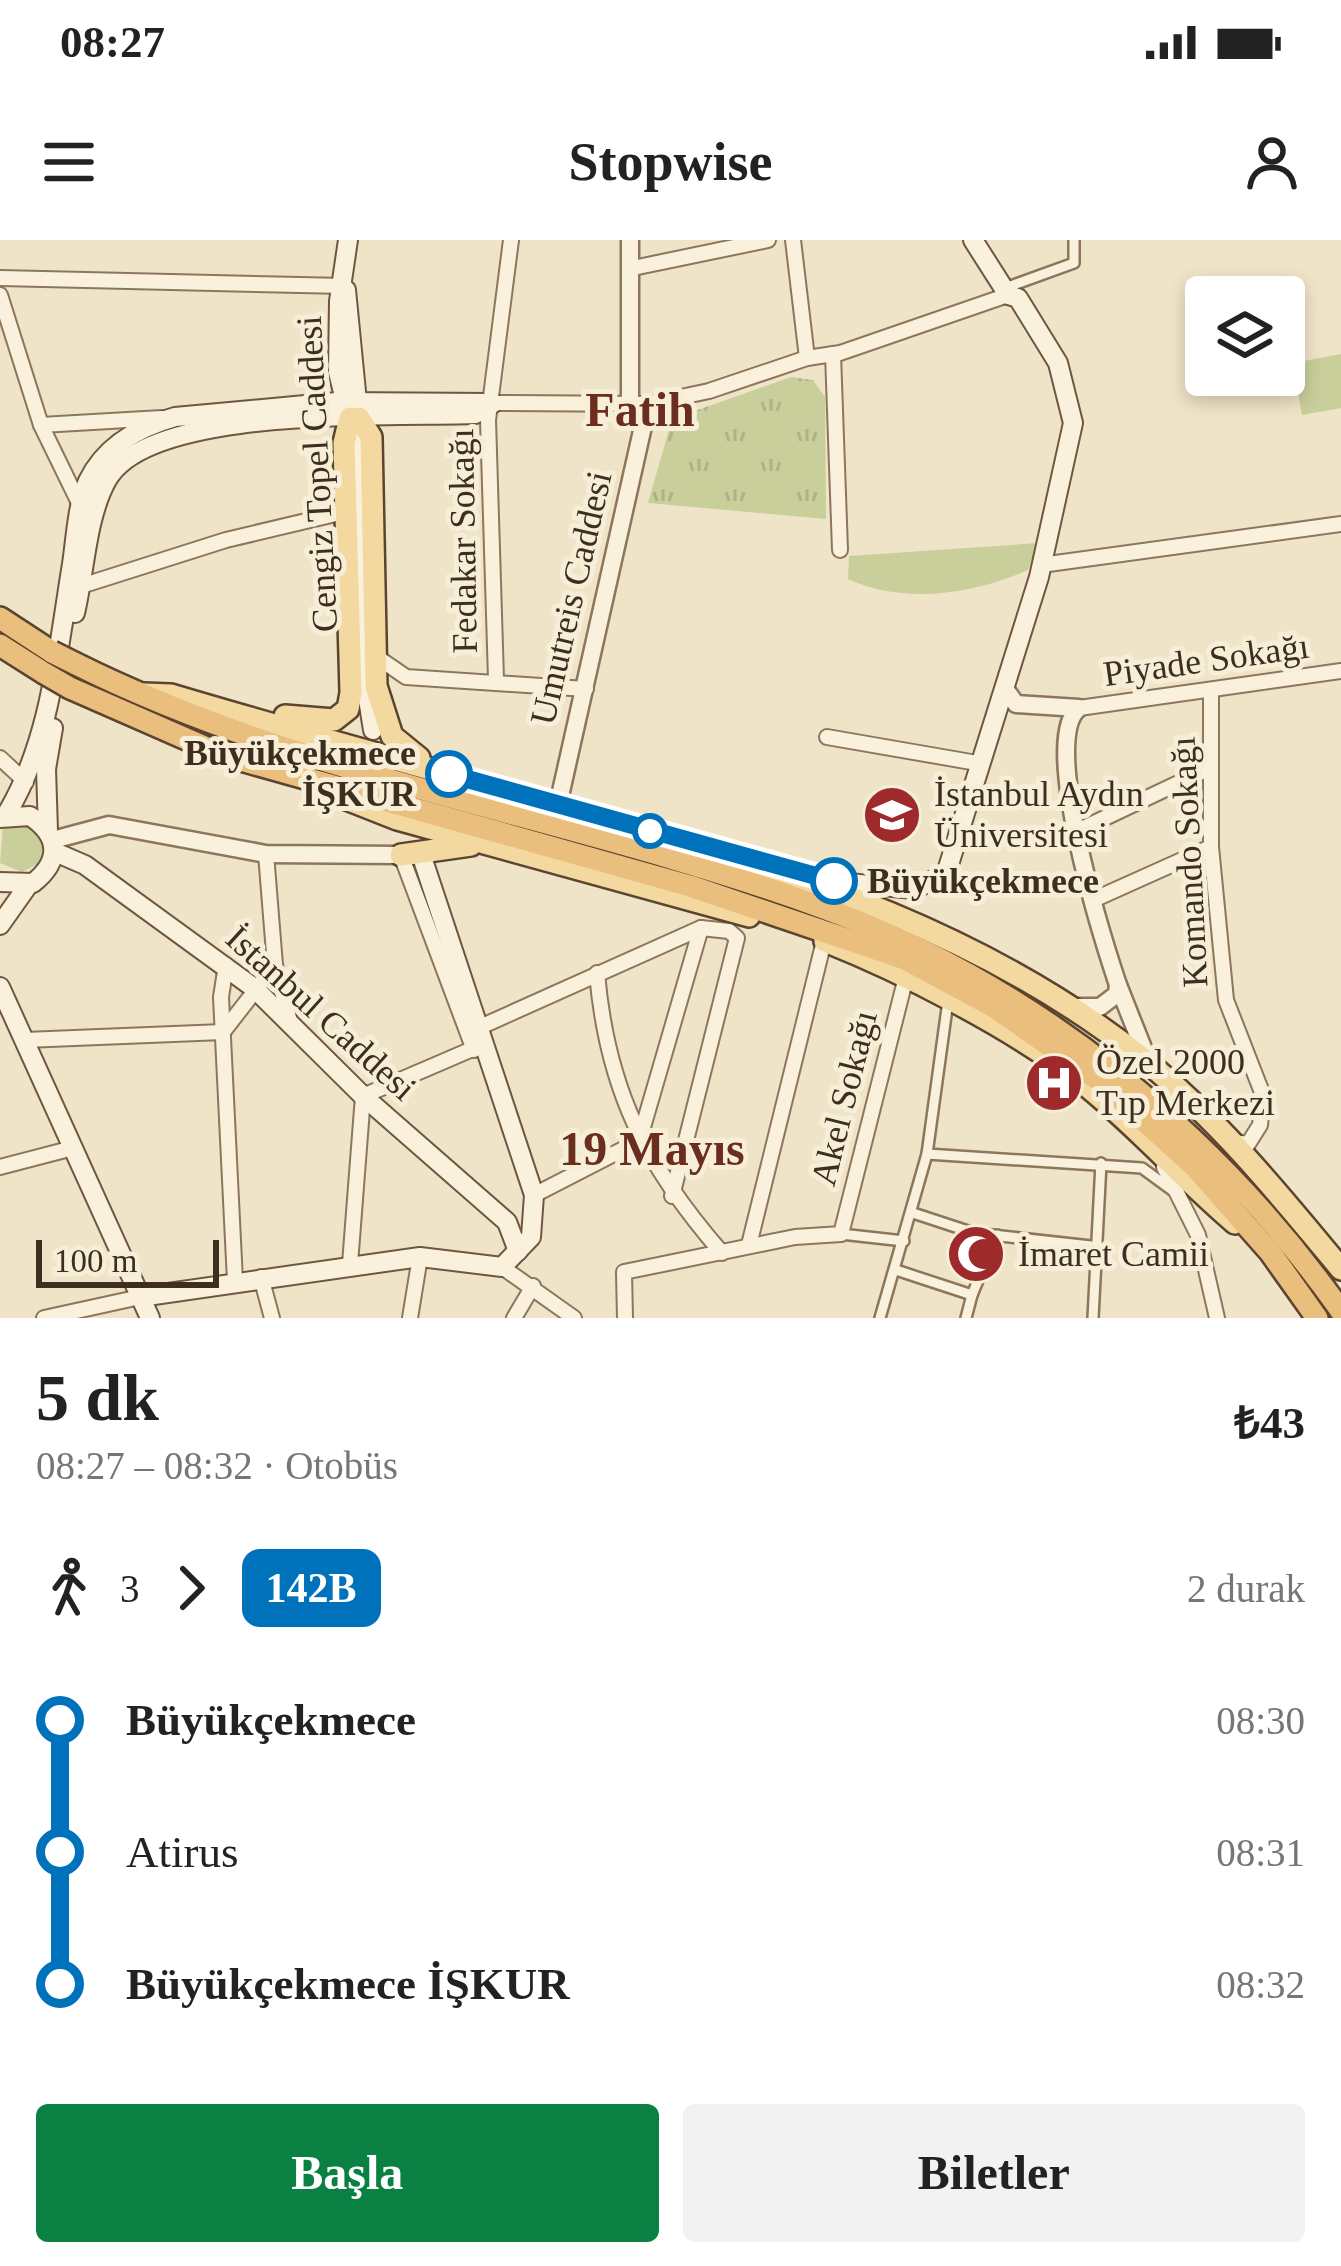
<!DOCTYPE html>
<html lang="tr">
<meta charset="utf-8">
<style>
:root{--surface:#fff;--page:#f2f2f2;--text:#222;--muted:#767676;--accent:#0b8043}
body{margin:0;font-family:"Times New Roman",serif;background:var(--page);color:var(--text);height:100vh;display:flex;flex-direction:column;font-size:45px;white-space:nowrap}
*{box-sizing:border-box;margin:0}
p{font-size:39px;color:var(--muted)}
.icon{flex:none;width:66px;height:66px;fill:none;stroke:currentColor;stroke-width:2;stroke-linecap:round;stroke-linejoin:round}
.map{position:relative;height:1078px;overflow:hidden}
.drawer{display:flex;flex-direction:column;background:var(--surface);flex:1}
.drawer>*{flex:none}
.badge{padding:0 24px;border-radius:18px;font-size:42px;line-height:78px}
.controls{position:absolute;left:1185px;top:36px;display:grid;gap:24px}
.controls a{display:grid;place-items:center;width:120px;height:120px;border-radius:12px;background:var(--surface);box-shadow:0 6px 18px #0003;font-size:60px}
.scale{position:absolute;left:36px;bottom:30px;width:183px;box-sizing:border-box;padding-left:12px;border:6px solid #3d2e20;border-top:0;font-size:33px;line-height:42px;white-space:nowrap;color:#3d2e20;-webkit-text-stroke:9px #f7eed8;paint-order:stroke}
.map>.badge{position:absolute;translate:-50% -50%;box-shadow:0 0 0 6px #fff}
.legs{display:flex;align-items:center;gap:18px;height:132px;padding:0 36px;font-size:39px}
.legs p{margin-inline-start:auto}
.headline{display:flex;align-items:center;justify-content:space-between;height:204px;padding:0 36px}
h1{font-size:66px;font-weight:700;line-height:90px}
.button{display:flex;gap:24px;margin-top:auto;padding:24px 36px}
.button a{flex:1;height:138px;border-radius:12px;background:var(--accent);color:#fff;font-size:48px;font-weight:700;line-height:138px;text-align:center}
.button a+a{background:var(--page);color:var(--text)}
ul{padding:0 36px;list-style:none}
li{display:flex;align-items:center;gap:42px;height:132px;font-size:45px}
li i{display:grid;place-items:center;width:18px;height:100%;margin:0 15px;background:currentColor}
li i::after{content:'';width:30px;height:30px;margin:-15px;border:9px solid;border-radius:50%;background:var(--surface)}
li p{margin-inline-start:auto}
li:first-child i{background:linear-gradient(#0000 50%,currentColor 0)}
li:last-child i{background:linear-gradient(currentColor 50%,#0000 0)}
.status{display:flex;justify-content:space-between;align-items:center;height:84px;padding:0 60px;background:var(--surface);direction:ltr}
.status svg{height:33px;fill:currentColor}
header{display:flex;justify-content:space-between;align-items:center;height:156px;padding:0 36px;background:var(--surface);font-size:54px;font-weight:700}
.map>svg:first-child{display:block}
.green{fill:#c9cf9b}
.park{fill:url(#park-tufts)}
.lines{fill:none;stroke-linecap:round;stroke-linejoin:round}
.pedestrian-casing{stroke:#8d765c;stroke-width:14}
.minor-casing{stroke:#8d765c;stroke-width:18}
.tertiary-casing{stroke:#8d765c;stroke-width:21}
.secondary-casing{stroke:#6f573f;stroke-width:22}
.primary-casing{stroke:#5b4430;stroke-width:26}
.trunk-casing{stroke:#5b4430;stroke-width:26}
.pedestrian{stroke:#faf1dc;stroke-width:9}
.minor{stroke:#faf1dc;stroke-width:14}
.tertiary{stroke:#faf1dc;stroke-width:16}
.secondary{stroke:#faf1dc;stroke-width:18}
.primary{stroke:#f3d9a0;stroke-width:21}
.trunk{stroke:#eabe7c;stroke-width:21}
.trunk-bridge-casing{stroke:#5b4430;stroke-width:26;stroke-linecap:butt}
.trunk-bridge{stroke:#eabe7c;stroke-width:21}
.line-1-casing{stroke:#fff;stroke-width:27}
.line-1{stroke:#0072bc;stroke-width:18}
.stop-1-dot{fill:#fff;stroke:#0072bc;stroke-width:6}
.labels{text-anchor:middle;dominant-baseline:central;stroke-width:10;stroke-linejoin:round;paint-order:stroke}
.street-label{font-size:36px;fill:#3d2e20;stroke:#f7eed8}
.stop-label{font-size:36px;font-weight:bold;fill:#3d2e20;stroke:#f7eed8;text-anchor:end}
.poi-label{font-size:36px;fill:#3d2e20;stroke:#f7eed8;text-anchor:start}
.district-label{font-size:48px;font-weight:bold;fill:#6b2e1e;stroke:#f7eed8}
</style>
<div class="status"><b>08:27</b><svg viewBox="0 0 49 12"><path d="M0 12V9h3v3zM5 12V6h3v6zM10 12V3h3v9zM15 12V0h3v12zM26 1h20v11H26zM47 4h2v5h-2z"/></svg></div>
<header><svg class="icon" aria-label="menu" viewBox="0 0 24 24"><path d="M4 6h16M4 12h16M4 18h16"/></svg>Stopwise<svg class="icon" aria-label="person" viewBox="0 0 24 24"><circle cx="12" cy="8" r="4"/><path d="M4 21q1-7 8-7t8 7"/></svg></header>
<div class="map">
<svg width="1341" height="1078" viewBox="0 0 1341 1078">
<defs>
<pattern id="park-tufts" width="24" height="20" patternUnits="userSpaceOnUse" patternTransform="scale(3)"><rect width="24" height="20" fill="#c9cf9b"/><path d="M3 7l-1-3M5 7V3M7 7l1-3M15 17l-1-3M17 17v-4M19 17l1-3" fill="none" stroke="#aeb285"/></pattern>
</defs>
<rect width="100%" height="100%" fill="#f0e4c8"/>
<g class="green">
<polygon points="1341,114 1341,168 1302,175 1293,123"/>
<path d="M1038,303L1028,330C974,354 904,365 848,339L849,316Z"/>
<polygon points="3,584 35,584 45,608 38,624 22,632 0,623"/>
</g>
<polygon class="park" points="791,137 813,140 825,157 826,279 648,263 672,179"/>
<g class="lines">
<g class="pedestrian-casing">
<g id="pedestrian">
<polyline points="1005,48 1074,23 1074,0"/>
<polyline points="927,914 1142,928 1172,950"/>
<polyline points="913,973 974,993 1100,1007"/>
<polyline points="841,994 904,1001"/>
<polyline points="896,1030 972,1055 966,1078"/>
<polyline points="972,1055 997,995"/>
<polyline points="880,1078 927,914 948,761"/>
<polyline points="1093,1078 1101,923"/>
</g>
</g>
<g class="minor-casing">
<g id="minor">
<polyline points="793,0 807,118"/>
<polyline points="633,28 768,0"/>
<polyline points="0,38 345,46"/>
<polyline points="0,55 41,185 81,267"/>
<polyline points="833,114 840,310"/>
<polyline points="493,163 648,164 709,151 807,118 840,113 1008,55"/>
<polyline points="41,185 162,178"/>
<polyline points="1041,325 1341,284"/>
<polyline points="81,346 226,300 344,272"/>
<polyline points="377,417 406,437 586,449"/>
<polyline points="496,439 488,180 511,0"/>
<polyline points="1211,452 1211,607 1226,760 1263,855 1260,885 1248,904 1233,902"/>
<polyline points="1079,468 1341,431"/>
<polyline points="827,497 977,523"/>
<polyline points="0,518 26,542"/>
<polyline points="1073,593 1210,528"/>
<polyline points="266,614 275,725 289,778"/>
<polyline points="401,615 474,810"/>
<polyline points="1093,660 1211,607"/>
<polyline points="226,725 221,757 235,1041"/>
<path d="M597,733C607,850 646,926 722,1013"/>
<polyline points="480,787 701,688 729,691 737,698 672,956"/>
<polyline points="223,792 275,725"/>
<polyline points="25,800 223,792"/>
<polyline points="0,927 73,908"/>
<polyline points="1164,927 1198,995 1217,1078"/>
<polyline points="534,955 639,901 701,688"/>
<polyline points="749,1005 824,701"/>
<polyline points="350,1024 363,856 484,804"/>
<polyline points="502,1027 574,1078"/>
<polyline points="261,1037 272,1078"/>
<polyline points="44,1078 140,1057"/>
<polyline points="410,1078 420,1017"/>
<polyline points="514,1078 533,1046"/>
<polyline points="625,1078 624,1032 795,997 841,994 906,737"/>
</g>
</g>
<g class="tertiary-casing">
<g id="tertiary">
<polyline points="630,0 630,165"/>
<path d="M1006,450L1016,464L1079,468C1039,498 1103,700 1118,745"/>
<polyline points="558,565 648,164"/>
<polyline points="53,600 109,585 266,614 401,615"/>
<polyline points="1074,767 1100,767 1117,754 1118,745 1147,818"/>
</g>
</g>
<g class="secondary-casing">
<g id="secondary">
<polyline points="348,0 339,61 338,132 354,196 357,316"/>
<polyline points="346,50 358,172"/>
<polyline points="362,307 365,412"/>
<path d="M75,373C85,331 86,278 107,240C149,165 393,177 475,174L493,163"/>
<polyline points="359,403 373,490"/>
<path d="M6,575C51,501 58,408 72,324C76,298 77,265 88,241C105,206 139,187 175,177L337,162L493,163"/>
<path d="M0,578L30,576C60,596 61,621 33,643L0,642"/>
<polyline points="48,591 46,529 53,488"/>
<polyline points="55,612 85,625 254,748 363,856 507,982 518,1011"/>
<polyline points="815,640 914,649 946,634 1039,337 1073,183 1058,123 1018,58 1008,55 973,0"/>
<polyline points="0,685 29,644"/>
<polyline points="0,747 150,1078"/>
<polyline points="140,1057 420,1017 502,1027 531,997 534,955 422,617"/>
</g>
</g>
<g class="primary-casing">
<g id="primary">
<polyline points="359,178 371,197 376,446 392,496 419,518"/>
<path d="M144,454L171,455C318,499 468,538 616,582C805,636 985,694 1142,818C1218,879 1279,954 1341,1029"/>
<polyline points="285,476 334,480 348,469 351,453 344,203 350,178"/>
<polyline points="331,553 397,579 749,676"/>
<polyline points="401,615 471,605"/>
<path d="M825,701C903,732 1011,787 1078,839C1134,883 1181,937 1235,983"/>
</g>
</g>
<g class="trunk-casing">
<g id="trunk">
<polyline points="0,378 52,412"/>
<polyline points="0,405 44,433"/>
<path d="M76,424C313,542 579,577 826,669C1033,745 1214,891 1341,1071"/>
<polyline points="70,448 223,515 690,646 905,719 994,767 1100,841 1195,927 1270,1012 1317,1078"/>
</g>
</g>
<use href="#pedestrian" class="pedestrian"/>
<use href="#minor" class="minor"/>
<use href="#tertiary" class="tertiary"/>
<use href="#secondary" class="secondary"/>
<use href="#primary" class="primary"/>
<use href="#trunk" class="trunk"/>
<g class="trunk-bridge-casing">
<g id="trunk-bridge">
<polyline points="52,412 76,424"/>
<polyline points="44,433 70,448"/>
</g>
</g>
<use href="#trunk-bridge" class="trunk-bridge"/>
</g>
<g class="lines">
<g class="line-1-casing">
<polyline id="line-1" points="449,534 834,641"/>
</g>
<use href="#line-1" class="line-1"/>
</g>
<defs>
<g id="university-disc" transform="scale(3)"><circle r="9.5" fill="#9e2a2b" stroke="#f7eed8"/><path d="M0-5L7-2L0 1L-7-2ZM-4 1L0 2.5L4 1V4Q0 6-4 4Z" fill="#fff"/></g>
<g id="hospital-disc" transform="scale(3)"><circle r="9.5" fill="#9e2a2b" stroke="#f7eed8"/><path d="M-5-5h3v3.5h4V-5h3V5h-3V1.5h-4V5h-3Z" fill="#fff"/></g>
<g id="mosque-disc" transform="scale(3)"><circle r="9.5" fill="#9e2a2b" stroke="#f7eed8"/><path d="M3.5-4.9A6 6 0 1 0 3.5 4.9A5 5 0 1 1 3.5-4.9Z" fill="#fff"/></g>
</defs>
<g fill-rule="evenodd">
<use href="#university-disc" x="892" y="575"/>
<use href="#hospital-disc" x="1054" y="843"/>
<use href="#mosque-disc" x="976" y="1014"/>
</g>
<g class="stop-1-dot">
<circle cx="449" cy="534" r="21"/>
<circle cx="650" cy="591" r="15"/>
<circle cx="834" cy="641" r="21"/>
</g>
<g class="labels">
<g class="street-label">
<text transform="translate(317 234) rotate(-93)">Cengiz Topel Caddesi</text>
<text transform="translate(463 301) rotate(-91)">Fedakar Sokağı</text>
<text transform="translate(571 358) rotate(-77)">Umutreis Caddesi</text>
<text transform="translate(1206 420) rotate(-8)">Piyade Sokağı</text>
<text transform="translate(1189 622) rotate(-93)">Komando Sokağı</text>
<text transform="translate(321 773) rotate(42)">İstanbul Caddesi</text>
<text transform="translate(844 858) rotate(-76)">Akel Sokağı</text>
</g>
<g class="stop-label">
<text x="416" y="513">Büyükçekmece<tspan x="416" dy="41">İŞKUR</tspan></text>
<text x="867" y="641" text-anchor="start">Büyükçekmece</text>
</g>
<g class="poi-label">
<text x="934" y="554">İstanbul Aydın<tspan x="934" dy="41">Üniversitesi</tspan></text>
<text x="1096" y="822">Özel 2000<tspan x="1096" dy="41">Tıp Merkezi</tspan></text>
<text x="1018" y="1014">İmaret Camii</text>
</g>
<g class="district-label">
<text x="640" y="169">Fatih</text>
<text x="652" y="908">19 Mayıs</text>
</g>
</g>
</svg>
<div class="controls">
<a><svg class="icon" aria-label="layers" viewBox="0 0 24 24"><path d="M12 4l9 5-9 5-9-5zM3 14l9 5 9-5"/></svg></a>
</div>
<div class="scale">100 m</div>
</div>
<section class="drawer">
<div class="headline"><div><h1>5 dk</h1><p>08:27 – 08:32 · Otobüs</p></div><b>₺43</b></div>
<div class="legs"><svg class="icon" aria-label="walk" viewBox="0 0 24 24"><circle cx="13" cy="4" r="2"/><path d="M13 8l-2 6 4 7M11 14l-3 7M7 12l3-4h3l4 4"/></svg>3<svg class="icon" aria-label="forward" viewBox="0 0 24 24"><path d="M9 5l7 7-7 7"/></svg><b class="badge" style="background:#0072bc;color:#fff">142B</b><p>2 durak</p></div>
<ul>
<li><i style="color:#0072bc"></i><b>Büyükçekmece</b><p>08:30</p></li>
<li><i style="color:#0072bc"></i><span>Atirus</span><p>08:31</p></li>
<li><i style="color:#0072bc"></i><b>Büyükçekmece İŞKUR</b><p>08:32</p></li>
</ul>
<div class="button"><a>Başla</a><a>Biletler</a></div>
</section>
